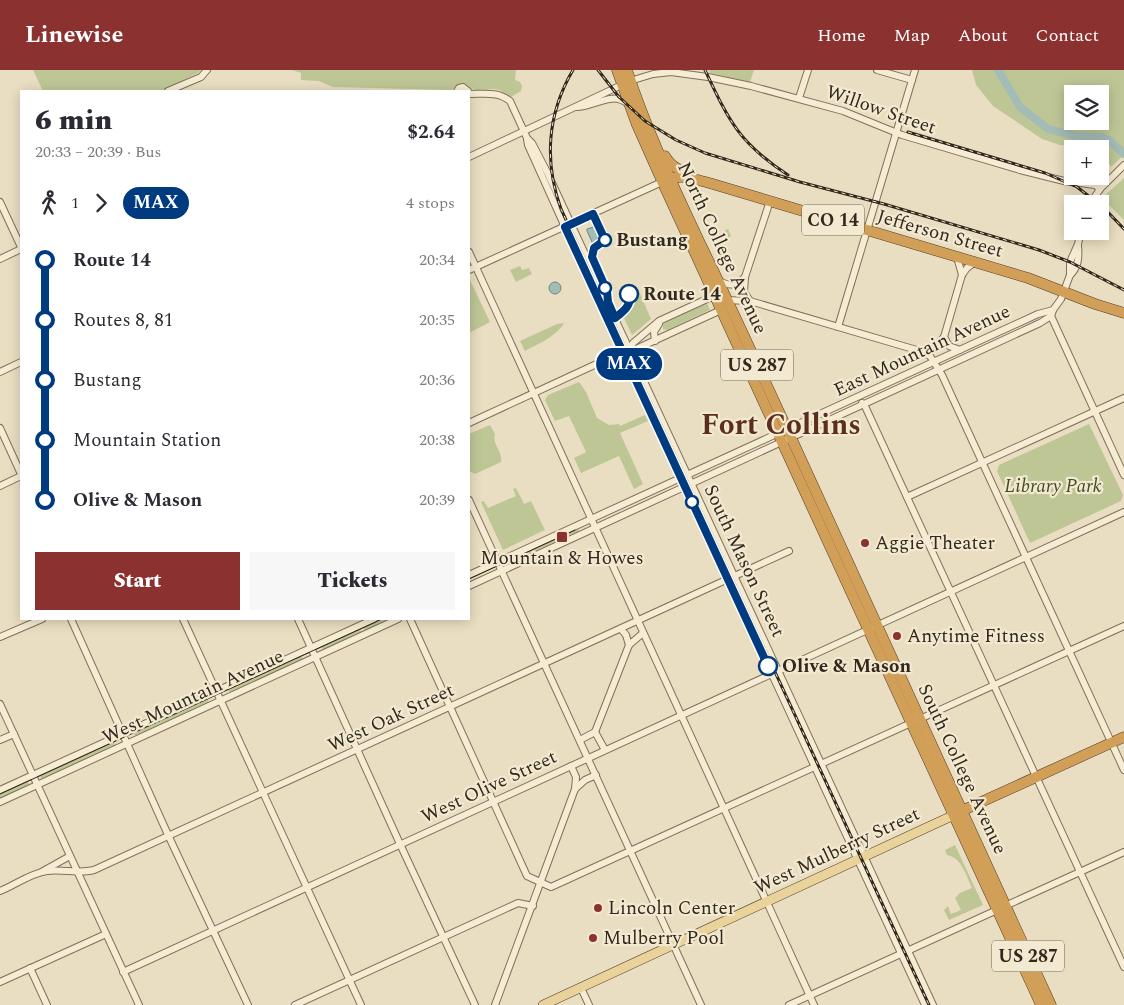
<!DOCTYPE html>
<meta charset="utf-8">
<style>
:root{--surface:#fff;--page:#f7f7f7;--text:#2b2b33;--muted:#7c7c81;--accent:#8b3130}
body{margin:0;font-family:Spectral,serif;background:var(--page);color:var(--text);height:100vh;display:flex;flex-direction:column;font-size:19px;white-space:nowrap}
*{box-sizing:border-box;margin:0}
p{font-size:16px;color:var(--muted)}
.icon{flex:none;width:28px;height:28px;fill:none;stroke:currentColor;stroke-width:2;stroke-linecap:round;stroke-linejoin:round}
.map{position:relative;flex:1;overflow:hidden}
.details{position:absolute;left:20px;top:20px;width:450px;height:530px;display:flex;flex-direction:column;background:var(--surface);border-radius:0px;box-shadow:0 2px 12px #0003}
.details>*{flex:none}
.badge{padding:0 10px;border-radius:16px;font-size:18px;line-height:32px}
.controls{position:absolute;left:1064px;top:15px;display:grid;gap:10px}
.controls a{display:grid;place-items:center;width:45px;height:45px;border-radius:0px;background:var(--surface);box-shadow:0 2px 12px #0003;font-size:25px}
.map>.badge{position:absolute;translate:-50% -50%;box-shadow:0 0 0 2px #fff}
.legs{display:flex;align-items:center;gap:8px;height:55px;padding:0 15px;font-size:16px}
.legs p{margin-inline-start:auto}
.summary{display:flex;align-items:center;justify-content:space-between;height:85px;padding:0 15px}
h1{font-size:28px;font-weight:800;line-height:38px}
.button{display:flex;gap:10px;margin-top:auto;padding:10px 15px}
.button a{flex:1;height:58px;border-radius:0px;background:var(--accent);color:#fff;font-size:20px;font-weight:800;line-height:58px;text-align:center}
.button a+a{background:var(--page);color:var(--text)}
ul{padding:0 15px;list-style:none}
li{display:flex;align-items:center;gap:18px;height:60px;font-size:19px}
li i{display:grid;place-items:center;width:8px;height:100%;margin:0 6px;background:currentColor}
li i::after{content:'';width:12px;height:12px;margin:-6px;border:4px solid;border-radius:50%;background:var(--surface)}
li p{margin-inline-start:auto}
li:first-child i{background:linear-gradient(#0000 50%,currentColor 0)}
li:last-child i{background:linear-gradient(currentColor 50%,#0000 0)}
header{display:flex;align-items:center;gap:30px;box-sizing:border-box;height:70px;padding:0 25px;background:var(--accent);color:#fff}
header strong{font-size:24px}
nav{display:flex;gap:28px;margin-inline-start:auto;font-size:18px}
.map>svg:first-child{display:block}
.green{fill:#bfc696;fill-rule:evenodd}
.water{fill:#a3bcb5;stroke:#6b8982}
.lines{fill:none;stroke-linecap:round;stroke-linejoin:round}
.river{stroke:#a3bcb5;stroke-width:8}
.minor-casing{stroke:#81705a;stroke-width:8}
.major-casing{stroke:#4f3e2e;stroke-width:10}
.highway-casing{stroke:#4f3e2e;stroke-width:11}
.minor{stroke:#f5ecd3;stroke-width:6}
.major{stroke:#ead39b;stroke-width:9}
.highway{stroke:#d29f58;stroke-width:10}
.tram{stroke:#32281d;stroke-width:1}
.rail-casing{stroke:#32281d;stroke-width:3}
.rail{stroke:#f2e9d0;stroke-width:1;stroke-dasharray:4;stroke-linecap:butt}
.line-1-casing{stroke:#fff;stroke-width:11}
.line-1{stroke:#003b80;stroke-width:8}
.stop-1-dot{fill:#fff;stroke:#003b80;stroke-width:2.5}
.poi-dot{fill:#8b3130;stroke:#f2e9d0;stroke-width:2}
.labels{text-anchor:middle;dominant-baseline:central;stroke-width:4.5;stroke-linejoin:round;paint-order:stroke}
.shield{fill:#f2e9d0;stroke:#6c6253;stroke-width:1}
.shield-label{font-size:18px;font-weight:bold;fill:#32281d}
.street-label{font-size:19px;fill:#32281d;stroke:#f2e9d0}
.stop-label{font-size:19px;font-weight:bold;fill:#32281d;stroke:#f2e9d0;text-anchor:start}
.park-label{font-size:19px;font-style:italic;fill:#424d26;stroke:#f2e9d0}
.poi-label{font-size:19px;fill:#32281d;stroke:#f2e9d0;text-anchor:start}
.town-label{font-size:29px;font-weight:bold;fill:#5b2e20;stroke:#f2e9d0}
</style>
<header>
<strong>Linewise</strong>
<nav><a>Home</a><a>Map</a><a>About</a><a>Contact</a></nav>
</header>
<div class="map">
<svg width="1124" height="935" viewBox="0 0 1124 935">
<rect width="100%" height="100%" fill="#e9dec1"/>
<g class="green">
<polygon points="33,0 201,0 198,3 161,21 43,21"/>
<path d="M292,0H516L515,10L520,12L522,16L521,21L511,27C495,15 493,21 476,20C470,19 466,15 461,14L451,20L333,17L319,11L301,10V3Z"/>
<polygon points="709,0 754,0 750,12 710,3"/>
<path d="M972,0H1124V85L1111,97L1105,85L1100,81V79L1060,75L1042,69L993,36L976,15ZM1072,24H1100V51H1072Z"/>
<polygon points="1124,108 1124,150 1102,128"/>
<polygon points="728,159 731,166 727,169 725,173 721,175 718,164"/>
<polygon points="520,196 522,200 529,198 532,204 516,212 510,200"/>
<polygon points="469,210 470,210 490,252 469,263"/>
<path d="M639,221L651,249L632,265L624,248C630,240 638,234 634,223Z"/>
<polygon points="707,233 710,240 667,260 663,259 663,255 666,252"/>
<path d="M564,253C557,266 538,274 525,281L520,271L557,254Z"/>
<polygon points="579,312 586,322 597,348 609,355 619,354 620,356 645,345 648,351 620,363 643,414 634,419 619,386 581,403 574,388 586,382 569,346 555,351 545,330 548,325"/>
<polygon points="1089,354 1123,425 1121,431 1030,473 997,401 999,395"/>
<path d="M490,355L495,364C492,375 503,381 501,392L475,404L469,401V364Z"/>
<polygon points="516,418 524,434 531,431 545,460 503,480 481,432 484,431 488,438 516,426 513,419"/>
<polygon points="577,458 580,462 511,494 508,492 508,490"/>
<polygon points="379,549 393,549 366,560 364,559 365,555"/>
<polygon points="358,559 361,561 360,564 325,580 321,578 321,576"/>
<polygon points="301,586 303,589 230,623 228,619"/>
<polygon points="207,629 209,631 208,633 137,666 133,664 133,662"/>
<polygon points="113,671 115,674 115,676 43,709 40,707 40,705"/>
<polygon points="27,711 29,714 28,716 0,729 0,723"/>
<path d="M955,775L983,835L949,850L944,840L948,836L951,844L961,840L955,828L960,823L972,818C966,805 962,788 947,785L945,780Z"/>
</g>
<g class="water">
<polygon points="594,157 599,167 593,174 587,161 587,159"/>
<circle cx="555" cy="218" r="6"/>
</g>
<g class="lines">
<polyline class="river" points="998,0 1020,37 1048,59 1076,66 1102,67 1109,70 1124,84"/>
<g class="minor-casing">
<g id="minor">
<polyline points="877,0 912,10"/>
<polyline points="168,21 201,7 207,0"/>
<polyline points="457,21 459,18 463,17 468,21"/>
<path d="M469,24C483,24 498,21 510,31L527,68L532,73L547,102L933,935"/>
<polyline points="799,28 808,0"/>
<path d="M578,37C596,36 613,20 629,35"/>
<polyline points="527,69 528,75 565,157 925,935"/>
<polyline points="469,87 630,11 653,4 671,2 708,7 751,16 843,41 902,65 1020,100 1064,111 1095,115 1100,119"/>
<polyline points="0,132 21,177"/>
<polyline points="1090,134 1100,119 1124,95"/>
<polyline points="469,182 814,935"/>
<polyline points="957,187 962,205"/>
<polyline points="0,189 21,179"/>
<polyline points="469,200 662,112"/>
<path d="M1070,205C1079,197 1079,186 1078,175"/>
<path d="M718,210C729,217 736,216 745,207"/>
<polyline points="725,230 750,231 920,281 930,286 942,305 1124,700"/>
<polyline points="750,231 744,222 745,207 770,131"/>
<polyline points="1051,246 1124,405"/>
<polyline points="838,257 915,0"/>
<polyline points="944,267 949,276 960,280"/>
<polyline points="655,271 654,262 659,254"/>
<polyline points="629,279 633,273 659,251 707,229 716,226"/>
<path d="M920,281C930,279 938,276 944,267L962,205L967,198L975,192"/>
<polyline points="0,302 21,292"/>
<polyline points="862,333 864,334 1124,897"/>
<polyline points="469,353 629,279 636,279 721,240 722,238"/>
<polyline points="0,358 21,404"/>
<polyline points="0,416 21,406"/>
<polyline points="907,427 1124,328"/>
<polyline points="469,430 701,935"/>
<polyline points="469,505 1038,244 1053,240"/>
<polyline points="469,516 1040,253 1051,246 1053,240 1061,229 1070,205 1070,192 1078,174 1081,161"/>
<polyline points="71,549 169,767 248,935"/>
<polyline points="183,549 361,935"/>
<polyline points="298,549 400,774 475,935"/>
<polyline points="410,549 527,806 551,817 1124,556"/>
<polyline points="621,559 626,565 629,575"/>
<polyline points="0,567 42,549"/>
<polyline points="0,634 139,935"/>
<polyline points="595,662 629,575 643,563"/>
<polyline points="0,670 14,664"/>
<polyline points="580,670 595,662 605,680"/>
<polyline points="571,696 576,707 575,719 585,710 596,705"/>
<polyline points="0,720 374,549"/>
<polyline points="0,732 398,549"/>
<polyline points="43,801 70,786"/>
<path d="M0,821C15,815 31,803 47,801C63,799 78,804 94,800L789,481"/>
<polyline points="1005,836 1124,782"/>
<polyline points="30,898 47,935"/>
<polyline points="123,902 1124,442"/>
<polyline points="0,912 106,864"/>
<polyline points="581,918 589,935"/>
<polyline points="295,935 518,833 533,836"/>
<polyline points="495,935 575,719"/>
<polyline points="789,935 997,840"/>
</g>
</g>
<g class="major-casing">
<polyline id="major" points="543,935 954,745"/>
</g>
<g class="highway-casing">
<g id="highway">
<polyline points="617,0 637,55 666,120 1041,935"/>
<path d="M627,0C646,59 673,115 699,171C730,234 759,299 789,363C877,553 963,744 1051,935"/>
<path d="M665,86C671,97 679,100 691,103"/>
<path d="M665,110C682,104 689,108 706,112L1028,208L1095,234L1124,243"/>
<polyline points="957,743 1124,667"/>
</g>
</g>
<use href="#minor" class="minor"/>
<use href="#major" class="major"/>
<use href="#highway" class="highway"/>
<g class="tram">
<polyline points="469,509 575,460"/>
<polyline points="0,724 382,549"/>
</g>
<g class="rail-casing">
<g id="rail">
<path d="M573,0C547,44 544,92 561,139L929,935"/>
<polyline points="598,0 619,27 645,51 676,70 705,83 800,112 884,134 1039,180 1070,192 1124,220"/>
<path d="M705,0C729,51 739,73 788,105"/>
<polyline points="908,62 1045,103 1077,117 1099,134"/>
<polyline points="1100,134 1124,159"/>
</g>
</g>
<use href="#rail" class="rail"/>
</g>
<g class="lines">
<g class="line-1-casing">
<path id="line-1" d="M629,224C633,234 623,242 615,248L608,232L607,221L592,187L594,178L605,170L593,144L565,157L768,596"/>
</g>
<use href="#line-1" class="line-1"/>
</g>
<g class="stop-1-dot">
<circle cx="605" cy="170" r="6"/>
<circle cx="605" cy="218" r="6"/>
<circle cx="629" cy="224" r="9"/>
<circle cx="692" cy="432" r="6"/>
<circle cx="768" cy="596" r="9"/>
</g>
<g class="poi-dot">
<rect x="556" y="461" width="12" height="12" rx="2.5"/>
<circle cx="865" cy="473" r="5"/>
<circle cx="897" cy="566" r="5"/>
<circle cx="598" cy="838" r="5"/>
<circle cx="593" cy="868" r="5"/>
</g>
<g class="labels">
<g class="shield">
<rect x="802" y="134.5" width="62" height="31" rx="4"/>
<rect x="721" y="279.5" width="72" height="31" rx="4"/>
<rect x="992" y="870.5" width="72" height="31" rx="4"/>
</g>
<g class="shield-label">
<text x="833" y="150">CO 14</text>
<text x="757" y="295">US 287</text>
<text x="1028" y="886">US 287</text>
</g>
<g class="street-label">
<text transform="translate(881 40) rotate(19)">Willow Street</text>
<text transform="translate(940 164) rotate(16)">Jefferson Street</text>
<text transform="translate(722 178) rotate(65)">North College Avenue</text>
<text transform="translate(922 281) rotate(-25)">East Mountain Avenue</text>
<text transform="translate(744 491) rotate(65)">South Mason Street</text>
<text transform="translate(193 627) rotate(-25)">West Mountain Avenue</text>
<text transform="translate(391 648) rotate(-25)">West Oak Street</text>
<text transform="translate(962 699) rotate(65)">South College Avenue</text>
<text transform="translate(489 717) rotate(-25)">West Olive Street</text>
<text transform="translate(837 781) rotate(-25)">West Mulberry Street</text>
</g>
<g class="stop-label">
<text x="616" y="170">Bustang</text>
<text x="643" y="224">Route 14</text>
<text x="782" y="596">Olive &amp; Mason</text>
</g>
<g class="park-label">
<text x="1053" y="416">Library Park</text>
</g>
<g class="poi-label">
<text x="875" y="473">Aggie Theater</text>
<text x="562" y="488" text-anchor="middle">Mountain &amp; Howes</text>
<text x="907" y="566">Anytime Fitness</text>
<text x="608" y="838">Lincoln Center</text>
<text x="603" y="868">Mulberry Pool</text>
</g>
<g class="town-label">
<text x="781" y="355">Fort Collins</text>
</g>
</g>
</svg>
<div class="controls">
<a><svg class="icon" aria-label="layers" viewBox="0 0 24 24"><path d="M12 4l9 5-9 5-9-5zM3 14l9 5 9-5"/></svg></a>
<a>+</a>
<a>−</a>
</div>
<b class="badge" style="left:629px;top:294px;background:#003b80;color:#fff">MAX</b>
<section class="details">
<div class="summary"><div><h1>6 min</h1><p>20:33 – 20:39 · Bus</p></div><b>$2.64</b></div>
<div class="legs"><svg class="icon" aria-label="walk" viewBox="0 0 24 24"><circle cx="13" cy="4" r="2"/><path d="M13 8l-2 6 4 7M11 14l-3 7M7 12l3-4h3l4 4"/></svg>1<svg class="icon" aria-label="forward" viewBox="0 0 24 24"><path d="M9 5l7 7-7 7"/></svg><b class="badge" style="background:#003b80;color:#fff">MAX</b><p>4 stops</p></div>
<ul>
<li><i style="color:#003b80"></i><b>Route 14</b><p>20:34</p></li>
<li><i style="color:#003b80"></i><span>Routes 8, 81</span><p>20:35</p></li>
<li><i style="color:#003b80"></i><span>Bustang</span><p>20:36</p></li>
<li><i style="color:#003b80"></i><span>Mountain Station</span><p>20:38</p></li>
<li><i style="color:#003b80"></i><b>Olive &amp; Mason</b><p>20:39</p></li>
</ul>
<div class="button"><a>Start</a><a>Tickets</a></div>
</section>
</div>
